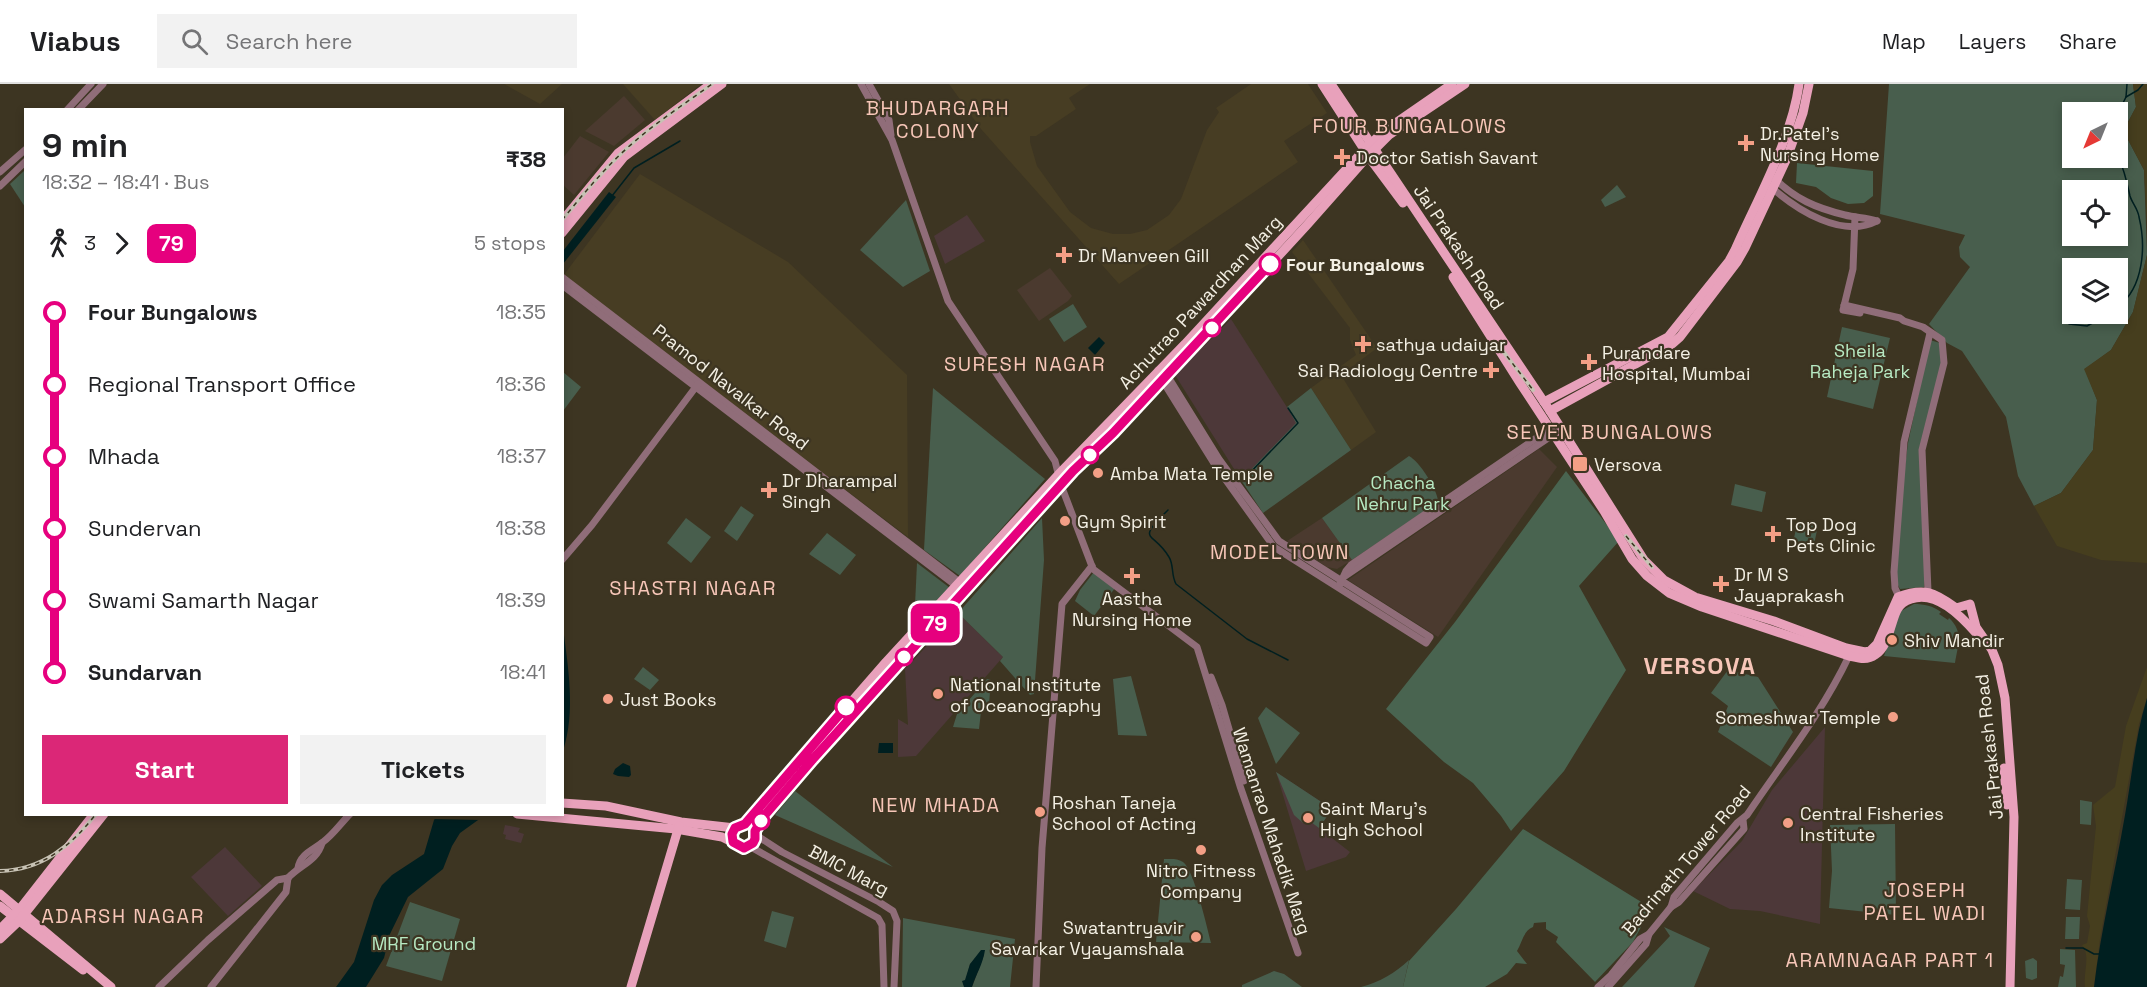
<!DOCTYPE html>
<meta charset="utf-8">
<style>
:root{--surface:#fff;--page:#f2f2f2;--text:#202124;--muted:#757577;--line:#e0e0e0;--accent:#db2777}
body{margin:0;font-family:"Space Grotesk",sans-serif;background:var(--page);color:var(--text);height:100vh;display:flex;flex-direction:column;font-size:22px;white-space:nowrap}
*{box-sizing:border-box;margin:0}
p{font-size:20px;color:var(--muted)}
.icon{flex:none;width:33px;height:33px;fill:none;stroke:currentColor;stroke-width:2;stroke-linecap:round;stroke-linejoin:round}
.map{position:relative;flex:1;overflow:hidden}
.sheet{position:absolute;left:24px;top:24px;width:540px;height:708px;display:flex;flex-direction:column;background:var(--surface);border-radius:0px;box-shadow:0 3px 9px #0003}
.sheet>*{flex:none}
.badge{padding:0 12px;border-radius:9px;font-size:21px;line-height:39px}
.needle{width:39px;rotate:223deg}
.buttons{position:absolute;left:2062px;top:18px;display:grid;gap:12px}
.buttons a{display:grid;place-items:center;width:66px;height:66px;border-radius:0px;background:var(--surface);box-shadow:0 3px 9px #0003;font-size:30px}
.map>.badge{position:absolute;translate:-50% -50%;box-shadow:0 0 0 3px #fff}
.legs{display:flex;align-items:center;gap:9px;height:66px;padding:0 18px;font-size:20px}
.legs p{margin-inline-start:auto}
.overview{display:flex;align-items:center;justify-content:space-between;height:102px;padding:0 18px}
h1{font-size:33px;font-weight:700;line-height:45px}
.primary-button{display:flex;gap:12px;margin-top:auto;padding:12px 18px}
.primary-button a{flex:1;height:69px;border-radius:0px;background:var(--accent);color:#fff;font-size:24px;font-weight:700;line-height:69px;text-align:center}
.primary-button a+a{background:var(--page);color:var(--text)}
ul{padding:0 18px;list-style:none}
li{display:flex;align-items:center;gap:21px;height:72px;font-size:22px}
li i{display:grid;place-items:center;width:9px;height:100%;margin:0 8px;background:currentColor}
li i::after{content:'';width:15px;height:15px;margin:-8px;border:4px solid;border-radius:50%;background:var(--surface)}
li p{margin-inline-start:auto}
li:first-child i{background:linear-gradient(#0000 50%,currentColor 0)}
li:last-child i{background:linear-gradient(currentColor 50%,#0000 0)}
header{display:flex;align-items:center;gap:36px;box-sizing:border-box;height:84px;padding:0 30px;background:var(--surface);border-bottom:2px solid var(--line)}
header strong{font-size:28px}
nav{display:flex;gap:33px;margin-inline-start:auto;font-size:21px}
.search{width:420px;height:54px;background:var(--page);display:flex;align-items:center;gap:15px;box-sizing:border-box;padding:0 21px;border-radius:0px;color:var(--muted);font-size:22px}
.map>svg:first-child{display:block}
.commercial{fill:#4b3a2f}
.built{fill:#473d23}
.education{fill:#4d3839}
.green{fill:#485e4d;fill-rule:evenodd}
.forest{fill:#496450}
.sand{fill:#463e1e}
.water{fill:#001f20}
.pier{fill:#3d3522}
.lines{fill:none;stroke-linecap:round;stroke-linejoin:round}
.stream{stroke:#001f20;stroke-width:1.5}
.minor{stroke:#906d79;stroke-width:7}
.major{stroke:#e8a1bb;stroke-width:9}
.rail-casing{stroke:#c7c2b4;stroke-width:4}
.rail{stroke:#3d3522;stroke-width:1.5;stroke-dasharray:4.5;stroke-linecap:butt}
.line-1-casing{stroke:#fff;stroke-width:14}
.line-1{stroke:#e6007e;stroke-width:9}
.poi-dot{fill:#f39f86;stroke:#3d3522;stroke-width:2}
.stop-1-dot{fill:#fff;stroke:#e6007e;stroke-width:3}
.labels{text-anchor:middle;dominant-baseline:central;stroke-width:4.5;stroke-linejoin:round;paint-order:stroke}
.poi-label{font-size:18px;fill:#f4f0e4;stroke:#3d3522;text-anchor:start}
.street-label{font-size:18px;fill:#f4f0e4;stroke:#3d3522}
.stop-label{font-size:18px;font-weight:bold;fill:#f4f0e4;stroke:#3d3522;text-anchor:start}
.park-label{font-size:18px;fill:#b7eac3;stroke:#3d3522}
.neighbourhood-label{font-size:20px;letter-spacing:1.5px;fill:#f7c6b8;stroke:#3d3522}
.district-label{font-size:24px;font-weight:bold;letter-spacing:1.5px;fill:#f7c6b8;stroke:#3d3522}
</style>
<header>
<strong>Viabus</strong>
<div class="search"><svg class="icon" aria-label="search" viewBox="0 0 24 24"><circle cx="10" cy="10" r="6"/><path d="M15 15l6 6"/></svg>Search here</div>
<nav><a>Map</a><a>Layers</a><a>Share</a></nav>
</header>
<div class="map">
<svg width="2147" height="903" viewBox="0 0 2147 903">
<rect width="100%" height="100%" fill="#3d3522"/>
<g class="commercial">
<polygon points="624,12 645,36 614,62 585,47"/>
<polygon points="580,52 609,68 574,111 563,101 563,74"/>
<polygon points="1050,184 1072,212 1068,217 1039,237 1017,206"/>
<polygon points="1539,365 1557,383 1438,553 1348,496"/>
<polygon points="1322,434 1352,476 1337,485 1327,483 1287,457"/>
</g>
<g class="built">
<polygon points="504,0 562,0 540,20"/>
<polygon points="623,0 701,0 655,36"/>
<polygon points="949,0 1090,0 1069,14 1076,25 1036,52 1030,52 1030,58 1037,82 1070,128 1091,144 1113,150 1130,150 1147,146 1169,131 1181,115 1207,46 1219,28 1216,24 1251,0 1308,0 1327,29 1284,57 1298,78 1119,200 981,45"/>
<polygon points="640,90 788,178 907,291 908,453 563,192"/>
<polygon points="1303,156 1377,264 1341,291 1376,348 1351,366 1311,304 1356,271 1350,256 1350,244 1292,168"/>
</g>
<g class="education">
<polygon points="967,131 985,157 945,180 934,152"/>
<polygon points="1231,235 1297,339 1241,396 1175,291"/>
<polygon points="958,529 1003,573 916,672 898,673 898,635 908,641 905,585"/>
<polygon points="1825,643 1820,840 1760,827 1730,825 1693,807 1742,757 1772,706"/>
<polygon points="1276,688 1332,725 1319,744 1350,768 1346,773 1306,787"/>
<polygon points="505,741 520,744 518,748 524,750 521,759 505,755 506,751 503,750"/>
<polygon points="225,763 262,802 228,832 191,793"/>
</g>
<g class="green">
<path d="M1889,0H2133L2136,23L2128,38L2125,50L2144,86L2147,171L2133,228L2111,266L2085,285L2097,316L2093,366L2061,409L2034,422L2018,392L2006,333L1962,267L1947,259L1929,240L1970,183L1960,173L1959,163L1965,151L1880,130ZM2073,28H2118V74H2073ZM2073,106H2118V152H2073ZM2073,184H2118V230H2073Z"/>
<polygon points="25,86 25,123 10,100"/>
<polygon points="1617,101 1626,113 1605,123 1601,116"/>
<polygon points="906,116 930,187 903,203 860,166"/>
<polygon points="1073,220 1087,243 1064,258 1049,235"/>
<polygon points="1842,243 1890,254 1873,325 1827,313"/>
<polygon points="1930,256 1940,259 1942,277 1920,366 1925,488 1924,503 1900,505 1896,497 1901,414 1908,359"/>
<polygon points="563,288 581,303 563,327 562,326"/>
<polygon points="933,304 1045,395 960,492 924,466"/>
<polygon points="1311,304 1351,366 1263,429 1241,396 1296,339 1287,323"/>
<path d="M1409,372C1419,377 1438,406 1438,418L1352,476L1322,434Z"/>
<polygon points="1735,400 1766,408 1762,428 1731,421"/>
<polygon points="741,422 754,431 737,457 724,447"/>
<polygon points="686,434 711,453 691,479 667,459"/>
<polygon points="1042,434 1044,476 1034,610 1030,611 1000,577 1003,573 958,529"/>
<polygon points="1798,437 1818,441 1814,461 1793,458"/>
<polygon points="827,449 856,471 840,491 809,470"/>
<polygon points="917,479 950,504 914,542"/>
<polygon points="1094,488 1115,504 1094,532 1075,517 1080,506"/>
<path d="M1914,520C1924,520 1933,522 1941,528L1939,530L1948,536L1949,534C1964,548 1958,561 1955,579L1884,572L1899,528Z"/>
<polygon points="643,583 659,596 650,606 634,595"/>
<polygon points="1728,586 1758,593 1793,648 1771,683 1718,648 1728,622 1711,609"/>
<polygon points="1131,592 1147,652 1118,651 1113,595"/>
<polygon points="987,595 991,596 989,620 982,619 979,645 953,643 957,630"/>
<polygon points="1266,623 1300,649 1276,680 1258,634"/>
<polygon points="1276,688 1332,725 1319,744 1307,735 1303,739 1294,731"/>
<polygon points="795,707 893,783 775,731"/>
<polygon points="2080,716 2092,718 2091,741 2080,740"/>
<polygon points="1895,740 1896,831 1829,824 1832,787 1830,741"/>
<path d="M1164,775C1171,775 1177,774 1183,778C1194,786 1207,843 1211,859L1156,858Z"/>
<polygon points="2067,795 2082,796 2080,826 2065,825"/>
<polygon points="410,818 460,835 442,897 386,882"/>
<polygon points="772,827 794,833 786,864 764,857"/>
<polygon points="2066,833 2080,833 2079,855 2065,855"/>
<polygon points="903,834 1015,855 1010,903 972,903 984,871 970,880 964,903 902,903"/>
<polygon points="1664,843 1710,864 1694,903 1622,903 1670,852"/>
<polygon points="2060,865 2075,866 2076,903 2058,903 2060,892 2063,893 2065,881 2060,880"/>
<polygon points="2033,874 2037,877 2037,894 2032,896 2026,894 2025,877"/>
<path d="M1409,876L1403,903H1361C1380,898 1395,889 1409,876Z"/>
<polygon points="1274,887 1284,890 1302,903 1242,903 1242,901"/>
</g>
<g class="forest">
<polygon points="1797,79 1873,87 1873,112 1864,119 1848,120 1831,114 1816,103 1796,99"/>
<polygon points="1566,387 1619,457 1579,502 1626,586 1564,687 1511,747 1501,732 1473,699 1444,678 1386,625 1455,538"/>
<path d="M1523,745L1651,824L1633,858L1595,898L1556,858L1558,853L1546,845V838L1534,839L1533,843C1523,847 1522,859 1517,867L1527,880L1516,879L1507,890L1485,903H1403L1409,877L1456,825Z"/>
</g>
<g class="sand">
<polygon points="2133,0 2147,0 2147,141 2144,86 2125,50 2128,38 2136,23"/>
<polygon points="2147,171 2147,479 2101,476 2057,462 2034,422 2061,409 2093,366 2097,316 2084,285 2111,266 2133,228"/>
<path d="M2147,583V614L2139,640L2100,855L2094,903H2085C2083,887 2091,873 2082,861L2087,859L2090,842L2087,832L2096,742L2093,721L2115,703L2126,642Z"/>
</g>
<g class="water">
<polygon points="609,108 616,113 563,180 563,167"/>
<polygon points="1099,253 1105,259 1095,271 1088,264"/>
<path d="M563,543C568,584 576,627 563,667Z"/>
<path d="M2147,614V903H2094C2101,845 2115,789 2125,731C2132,692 2135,653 2147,614Z"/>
<polygon points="879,659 893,659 893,669 878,669"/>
<polygon points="623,679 630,682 631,691 629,693 618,692 613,690 615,685"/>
<polygon points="438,731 485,731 460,749 452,762 443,785 408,813 390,850 384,874 366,903 336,903 354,878 374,816 382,801 392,791 424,770 434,736"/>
<path d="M981,866H985C983,880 976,890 972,903H964L962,897L965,896L970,880Z"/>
</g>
<polygon class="pier" points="434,730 488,730 488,731 482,736 431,735"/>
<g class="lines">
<g class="stream">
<polyline points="2126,13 2138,6 2143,0"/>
<polyline points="2118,29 2126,13 2127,0"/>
<path d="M2118,72C2124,85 2127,98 2130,112C2132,119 2138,125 2139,133C2146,162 2144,203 2118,223"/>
<polyline points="612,112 634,84 680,57"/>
<polyline points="2069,240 2087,242 2109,230"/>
<polyline points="1243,396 1298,339 1288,324"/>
<path d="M1168,426C1135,459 1153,446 1169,473C1174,481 1171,491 1176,500L1247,555L1288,576"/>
<polyline points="2066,864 2083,864 2094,870 2099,870"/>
</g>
<g class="minor">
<polyline points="861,0 892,56 948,217 1055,377 1061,401 1093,485 1197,563 1240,702 1298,869"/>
<polyline points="869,0 889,36 891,51"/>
<polyline points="67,26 91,0"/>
<polyline points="78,26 103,0"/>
<polyline points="0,88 26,65"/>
<path d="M1774,94C1795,115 1816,124 1845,131C1856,134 1866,133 1877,137"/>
<polyline points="0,102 26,77"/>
<path d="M1771,103C1797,126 1842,155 1877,137"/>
<polyline points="1855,133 1853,185 1843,226 1860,229"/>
<polyline points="562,193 962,500"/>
<polyline points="562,201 959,504"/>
<polyline points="1844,221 1900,234 1904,237 1923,243 1942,256 1944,279 1922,366 1928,507"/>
<polygon points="1158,286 1167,291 1219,375 1279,457 1430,553 1426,559 1274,463 1215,381 1162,296"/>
<polyline points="562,476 592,441 698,300"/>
<polyline points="1345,492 1554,350"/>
<polyline points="1340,500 1346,487 1351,481 1551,344"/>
<polyline points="1900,515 1895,504 1894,488 1904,358 1930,249"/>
<polyline points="1211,593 1222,621 1244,697"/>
<polyline points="756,751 782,768 879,818 893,827 897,837 894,903"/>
<polyline points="749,762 878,834 882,841 884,903"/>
<path d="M298,784C300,770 313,766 323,758C333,751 341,739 350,730"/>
<path d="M288,794C300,781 317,777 322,759"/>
<polyline points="1671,823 1679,818 1744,745 1743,736"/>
<polyline points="159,903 208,856 277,796 288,794"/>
<polyline points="211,903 286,808 288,794"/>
<polyline points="1036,903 1042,764 1062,520 1092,482"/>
<path d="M1598,903L1611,891L1640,855L1649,850L1671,823L1674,813L1737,739L1747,731C1782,679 1822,629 1849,572"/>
<polyline points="1608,903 1646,860 1649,850"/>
</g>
<g class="major">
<polyline points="1322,0 1371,76 1403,119"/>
<path d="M1331,0L1550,327L1644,476L1664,496L1695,513L1774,537L1846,564L1865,568L1870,567L1877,560L1898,513C1924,503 1934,508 1956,524L1970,520L1976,543L1992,566L1998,581L2005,614L2014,733L2010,903"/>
<polyline points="562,137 618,69 711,0"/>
<polyline points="562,149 624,73 722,0"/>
<path d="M1453,193L1520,299L1604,427L1632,475L1647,492L1669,509L1702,523L1849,572C1858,574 1867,577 1875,571C1889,562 1890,540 1897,526C1900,520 1905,517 1911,515C1936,506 1961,532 1976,549"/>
<path d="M1544,318L1668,253L1729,177L1735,166C1757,116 1792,54 1799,0"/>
<polyline points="1550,327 1672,260 1680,253 1737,178 1745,164 1787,74 1803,29 1809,0"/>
<polyline points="2004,684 2007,721"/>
<polyline points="562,719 606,722 681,738 735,744"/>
<polyline points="517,730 676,745 722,753 744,764 754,757 755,747 749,741 739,741 733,746 733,758"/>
<polyline points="745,740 886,578 1058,391 1185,260 1364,66 1384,47 1452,0"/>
<polyline points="755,747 764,732 813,675 965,505 1073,387 1113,349 1192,266 1307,141 1368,72 1389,51 1465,0"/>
<polyline points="0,810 111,903"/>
<polyline points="0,822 83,886"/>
<polyline points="0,845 19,826 94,730"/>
<polyline points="0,855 19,837 104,730"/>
<polyline points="631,903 679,742"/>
</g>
<g class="rail-casing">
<g id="rail">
<path d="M562,136C585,108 607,81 634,58C658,37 686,19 712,0"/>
<polyline points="1496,258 1533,306"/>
<polyline points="1626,452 1652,483"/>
<path d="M0,787C42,786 71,762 96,730"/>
</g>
</g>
<use href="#rail" class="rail"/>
</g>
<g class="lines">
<g class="line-1-casing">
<polyline id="line-1" points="846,623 745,740 735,744 732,750 733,758 744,764 753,759 755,755 755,747 764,732 813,675 1073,387 1113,349 1270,180"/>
</g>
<use href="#line-1" class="line-1"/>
</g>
<g class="poi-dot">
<path d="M1743 50h6v6h6v6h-6v6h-6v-6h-6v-6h6z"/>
<path d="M1339 64h6v6h6v6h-6v6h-6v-6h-6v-6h6z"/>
<path d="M1061 162h6v6h6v6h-6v6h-6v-6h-6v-6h6z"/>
<path d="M1360 251h6v6h6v6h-6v6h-6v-6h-6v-6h6z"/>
<path d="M1586 269h6v6h6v6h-6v6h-6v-6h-6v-6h6z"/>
<path d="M1488 277h6v6h6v6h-6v6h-6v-6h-6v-6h6z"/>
<rect x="1572" y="372" width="16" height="16" rx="3"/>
<circle cx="1098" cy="389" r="6"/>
<path d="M766 397h6v6h6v6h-6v6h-6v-6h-6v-6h6z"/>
<circle cx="1065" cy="437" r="6"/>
<path d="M1770 441h6v6h6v6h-6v6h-6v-6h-6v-6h6z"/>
<path d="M1129 483h6v6h6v6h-6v6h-6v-6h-6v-6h6z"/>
<path d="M1718 491h6v6h6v6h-6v6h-6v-6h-6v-6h6z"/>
<circle cx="1892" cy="556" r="6"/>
<circle cx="938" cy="610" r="6"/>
<circle cx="608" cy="615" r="6"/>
<circle cx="1893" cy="633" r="6"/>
<circle cx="1040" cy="728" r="6"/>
<circle cx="1308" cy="734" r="6"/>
<circle cx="1788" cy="739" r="6"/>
<circle cx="1201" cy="766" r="6"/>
<circle cx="1196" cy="853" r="6"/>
</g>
<g class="stop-1-dot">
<circle cx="1270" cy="180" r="10"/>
<circle cx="1212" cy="244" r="8"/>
<circle cx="1090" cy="371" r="8"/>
<circle cx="904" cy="573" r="8"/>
<circle cx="846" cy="623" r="10"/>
<circle cx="761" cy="737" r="8"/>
</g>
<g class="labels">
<g class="poi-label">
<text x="1760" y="49">Dr.Patel's<tspan x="1760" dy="21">Nursing Home</tspan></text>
<text x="1356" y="73">Doctor Satish Savant</text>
<text x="1078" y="171">Dr Manveen Gill</text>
<text x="1376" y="260">sathya udaiyar</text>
<text x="1602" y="268">Purandare<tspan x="1602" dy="21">Hospital, Mumbai</tspan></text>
<text x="1478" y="286" text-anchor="end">Sai Radiology Centre</text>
<text x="1594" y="380">Versova</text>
<text x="1110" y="389">Amba Mata Temple</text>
<text x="782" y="396">Dr Dharampal<tspan x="782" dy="21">Singh</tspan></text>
<text x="1077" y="437">Gym Spirit</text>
<text x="1786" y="440">Top Dog<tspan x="1786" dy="21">Pets Clinic</tspan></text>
<text x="1734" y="490">Dr M S<tspan x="1734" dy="21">Jayaprakash</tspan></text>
<text x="1132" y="514" text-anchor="middle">Aastha<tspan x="1132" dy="21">Nursing Home</tspan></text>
<text x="1904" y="556">Shiv Mandir</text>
<text x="950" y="600">National Institute<tspan x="950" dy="21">of Oceanography</tspan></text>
<text x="620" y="615">Just Books</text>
<text x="1881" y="633" text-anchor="end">Someshwar Temple</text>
<text x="1052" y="718">Roshan Taneja<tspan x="1052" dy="21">School of Acting</tspan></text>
<text x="1320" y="724">Saint Mary's<tspan x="1320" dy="21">High School</tspan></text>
<text x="1800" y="729">Central Fisheries<tspan x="1800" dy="21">Institute</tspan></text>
<text x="1201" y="786" text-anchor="middle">Nitro Fitness<tspan x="1201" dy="21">Company</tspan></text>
<text x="1184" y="843" text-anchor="end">Swatantryavir<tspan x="1184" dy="21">Savarkar Vyayamshala</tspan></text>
</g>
<g class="street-label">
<text transform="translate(1459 163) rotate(56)">Jai Prakash Road</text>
<text transform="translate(1200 218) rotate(-47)">Achutrao Pawardhan Marg</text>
<text transform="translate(731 303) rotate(38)">Pramod Navalkar Road</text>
<text transform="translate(1989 663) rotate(-96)">Jai Prakash Road</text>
<text transform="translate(1272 747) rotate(72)">Wamanrao Mahadik Marg</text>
<text transform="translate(1686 776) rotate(-50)">Badrinath Tower Road</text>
<text transform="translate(849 786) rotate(28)">BMC Marg</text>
</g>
<g class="stop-label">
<text x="1286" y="180">Four Bungalows</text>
</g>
<g class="park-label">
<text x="1860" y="266">Sheila<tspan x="1860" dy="21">Raheja Park</tspan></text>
<text x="1403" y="398">Chacha<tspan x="1403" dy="21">Nehru Park</tspan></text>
<text x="424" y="859">MRF Ground</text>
</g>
<g class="neighbourhood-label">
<text x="938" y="24">BHUDARGARH<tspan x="938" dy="23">COLONY</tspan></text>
<text x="1410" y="42">FOUR BUNGALOWS</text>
<text x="1025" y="280">SURESH NAGAR</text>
<text x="1610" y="348">SEVEN BUNGALOWS</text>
<text x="1280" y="468">MODEL TOWN</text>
<text x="693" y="504">SHASTRI NAGAR</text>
<text x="936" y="721">NEW MHADA</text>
<text x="1925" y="806">JOSEPH<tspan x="1925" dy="23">PATEL WADI</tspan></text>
<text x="123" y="832">ADARSH NAGAR</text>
<text x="1890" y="876">ARAMNAGAR PART 1</text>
</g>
<g class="district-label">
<text x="1700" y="581">VERSOVA</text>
</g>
</g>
</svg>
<div class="buttons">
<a><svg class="needle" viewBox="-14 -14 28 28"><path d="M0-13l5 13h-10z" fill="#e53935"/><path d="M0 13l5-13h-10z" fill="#757577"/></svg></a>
<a><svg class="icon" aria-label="locate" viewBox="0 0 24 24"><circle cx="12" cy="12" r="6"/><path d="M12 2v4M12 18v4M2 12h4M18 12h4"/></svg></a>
<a><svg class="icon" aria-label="layers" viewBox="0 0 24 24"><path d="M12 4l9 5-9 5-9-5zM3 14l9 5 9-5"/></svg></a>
</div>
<b class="badge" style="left:935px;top:539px;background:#e6007e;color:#fff">79</b>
<section class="sheet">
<div class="overview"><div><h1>9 min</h1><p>18:32 – 18:41 · Bus</p></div><b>₹38</b></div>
<div class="legs"><svg class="icon" aria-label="walk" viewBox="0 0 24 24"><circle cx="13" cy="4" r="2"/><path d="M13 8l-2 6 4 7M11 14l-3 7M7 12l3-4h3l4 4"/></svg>3<svg class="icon" aria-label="forward" viewBox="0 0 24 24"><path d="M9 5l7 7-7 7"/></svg><b class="badge" style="background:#e6007e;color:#fff">79</b><p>5 stops</p></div>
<ul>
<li><i style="color:#e6007e"></i><b>Four Bungalows</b><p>18:35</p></li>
<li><i style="color:#e6007e"></i><span>Regional Transport Office</span><p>18:36</p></li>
<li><i style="color:#e6007e"></i><span>Mhada</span><p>18:37</p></li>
<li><i style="color:#e6007e"></i><span>Sundervan</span><p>18:38</p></li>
<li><i style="color:#e6007e"></i><span>Swami Samarth Nagar</span><p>18:39</p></li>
<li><i style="color:#e6007e"></i><b>Sundarvan</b><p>18:41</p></li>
</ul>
<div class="primary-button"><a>Start</a><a>Tickets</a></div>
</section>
</div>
